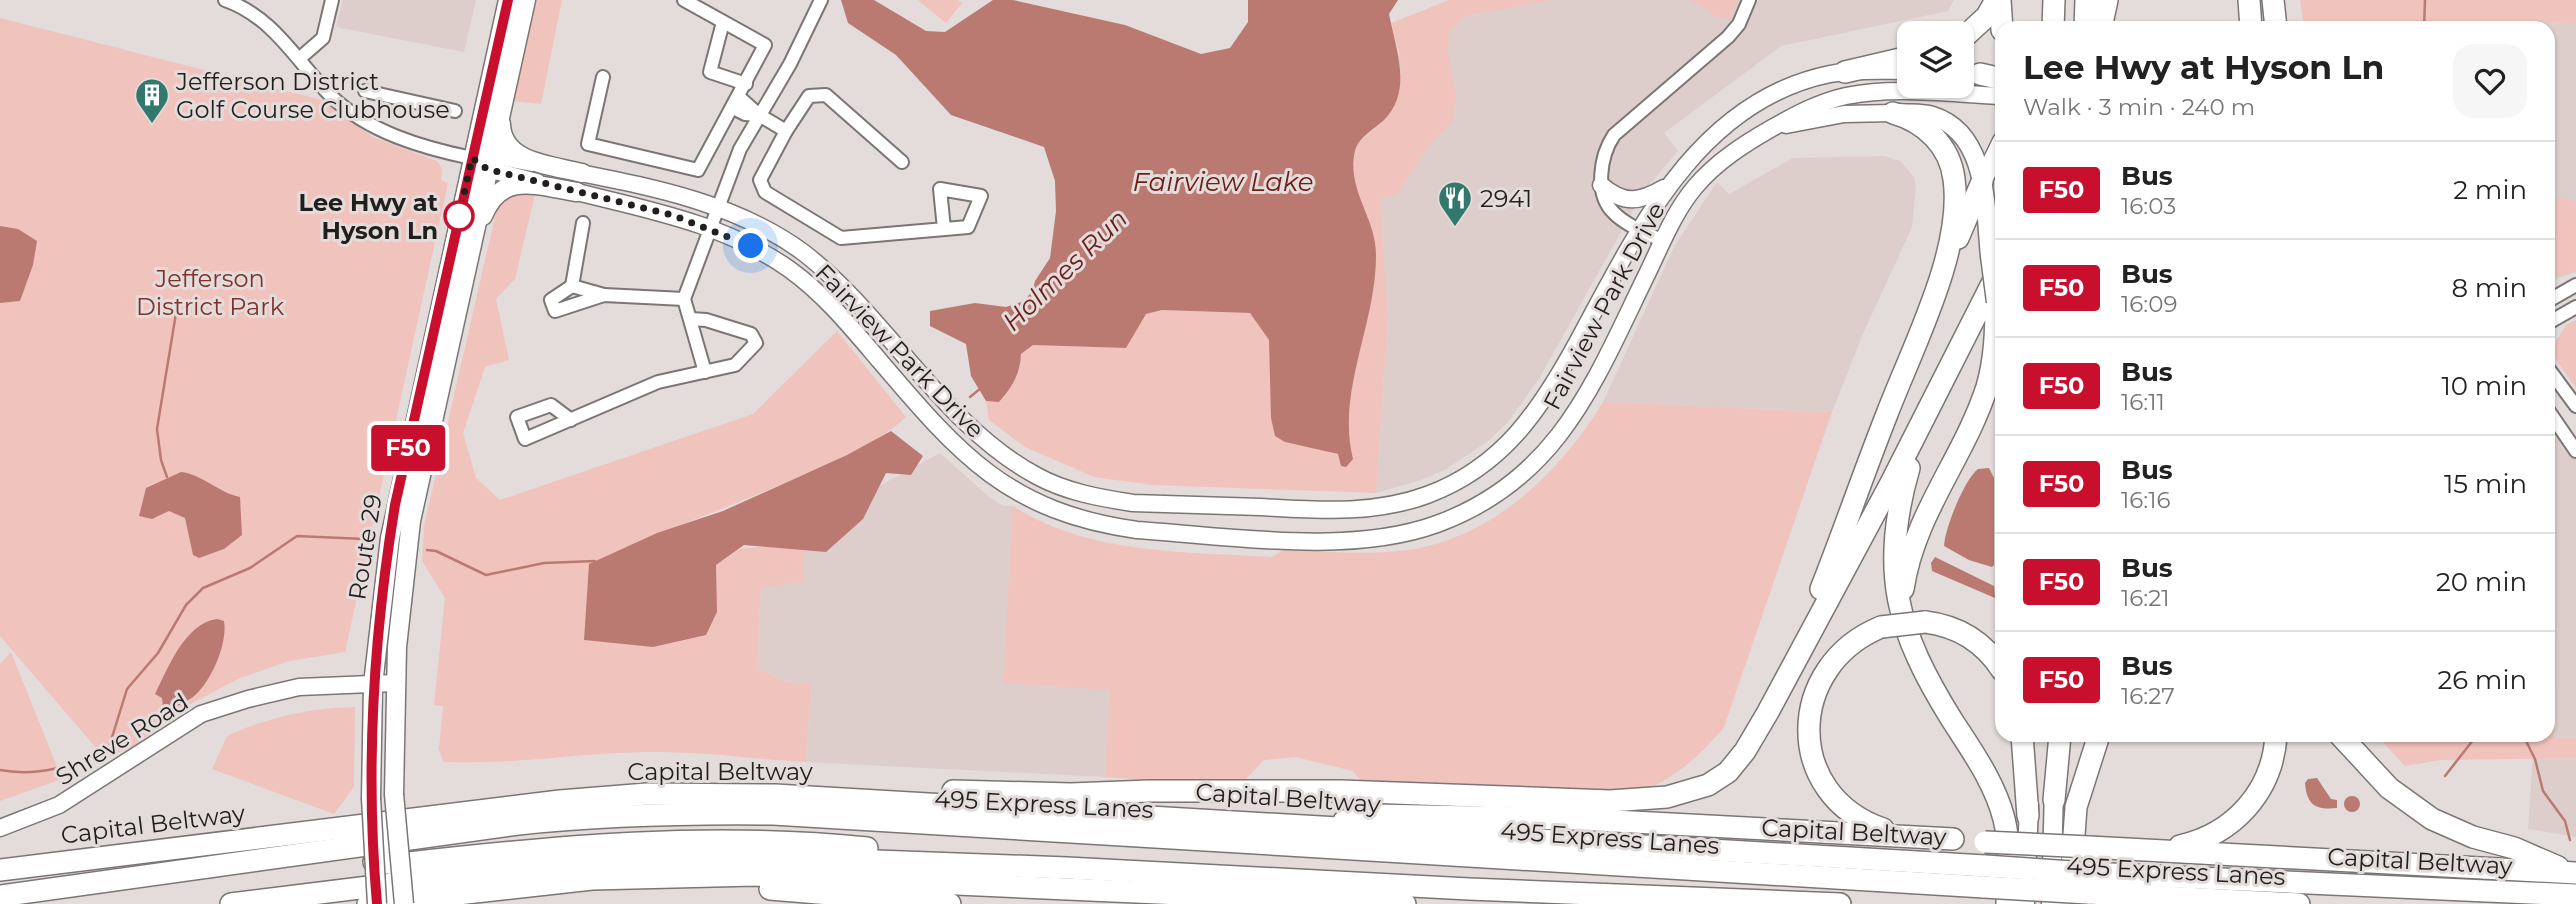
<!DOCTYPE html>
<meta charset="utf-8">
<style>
:root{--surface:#fff;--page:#f6f6f6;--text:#222;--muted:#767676;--line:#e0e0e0}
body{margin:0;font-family:Montserrat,sans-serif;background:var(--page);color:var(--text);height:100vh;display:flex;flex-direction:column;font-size:26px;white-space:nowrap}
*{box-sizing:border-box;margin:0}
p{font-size:23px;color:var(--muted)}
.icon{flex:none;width:38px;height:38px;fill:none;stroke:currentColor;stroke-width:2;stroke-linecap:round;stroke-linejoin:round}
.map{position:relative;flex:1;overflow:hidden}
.sheet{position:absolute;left:1995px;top:21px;width:560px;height:721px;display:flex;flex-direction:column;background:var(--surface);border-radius:21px;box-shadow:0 2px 5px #0004}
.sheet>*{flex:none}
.badge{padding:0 14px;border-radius:5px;font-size:24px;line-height:46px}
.tools{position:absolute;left:1897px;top:21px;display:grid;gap:14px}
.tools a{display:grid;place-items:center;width:77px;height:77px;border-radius:14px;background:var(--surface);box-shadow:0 2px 5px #0004;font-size:35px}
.you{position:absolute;width:35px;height:35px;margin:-18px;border:5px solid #fff;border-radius:50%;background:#1a73e8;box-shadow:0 0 0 10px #1a73e833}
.map>.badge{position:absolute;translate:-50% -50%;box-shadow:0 0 0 4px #fff}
.round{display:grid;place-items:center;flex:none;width:74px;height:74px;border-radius:21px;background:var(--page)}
.summary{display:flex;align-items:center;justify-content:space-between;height:119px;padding:0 28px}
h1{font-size:33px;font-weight:700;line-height:52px}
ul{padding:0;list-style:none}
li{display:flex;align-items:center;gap:21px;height:98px;padding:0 28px;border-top:2px solid var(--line)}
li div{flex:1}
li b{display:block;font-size:26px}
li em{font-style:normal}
li .badge{min-width:77px;font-weight:700;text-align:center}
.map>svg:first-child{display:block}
.built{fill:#ddcecb}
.green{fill:#f1c3bd}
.water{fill:#ba7a72}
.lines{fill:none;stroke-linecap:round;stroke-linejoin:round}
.stream{stroke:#ba7a72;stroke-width:2.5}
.street-casing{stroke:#7b7675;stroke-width:16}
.secondary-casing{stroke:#7b7675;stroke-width:19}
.primary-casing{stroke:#7b7675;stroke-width:21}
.highway-casing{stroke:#7b7675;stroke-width:24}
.street{stroke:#fff;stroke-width:12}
.secondary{stroke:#fff;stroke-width:16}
.primary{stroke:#fff;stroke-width:18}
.highway{stroke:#fff;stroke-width:21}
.primary-bridge-casing{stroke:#7b7675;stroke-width:21;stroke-linecap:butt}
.highway-bridge-casing{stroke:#7b7675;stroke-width:24;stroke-linecap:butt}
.primary-bridge{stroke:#fff;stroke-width:18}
.highway-bridge{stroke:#fff;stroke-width:21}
.line-casing{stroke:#fff;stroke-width:16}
.line{stroke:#c8102e;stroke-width:10}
.walk{stroke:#211f1e;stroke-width:7;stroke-dasharray:0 12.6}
.stop-dot{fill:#fff;stroke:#c8102e;stroke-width:3.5}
.labels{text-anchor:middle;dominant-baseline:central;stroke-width:6;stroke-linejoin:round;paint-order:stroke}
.poi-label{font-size:24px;fill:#211f1e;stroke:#e3dcdb;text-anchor:start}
.stop-label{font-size:24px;font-weight:bold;fill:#211f1e;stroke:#e3dcdb;text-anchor:end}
.park-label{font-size:24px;fill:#81312a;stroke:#e3dcdb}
.street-label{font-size:24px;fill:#211f1e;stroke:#e3dcdb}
.water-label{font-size:26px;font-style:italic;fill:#6c1e18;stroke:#e3dcdb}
</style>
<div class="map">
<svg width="2576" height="904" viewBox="0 0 2576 904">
<rect width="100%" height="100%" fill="#e3dcdb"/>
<g class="built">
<polygon points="343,0 476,0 464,52 336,27"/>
<polygon points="1469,0 1954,0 1948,11 1781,46 1664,133 1678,151 1644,191 1540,377 1508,422 1487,442 1446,469 1421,480 1376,493 1388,318 1376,158 1405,26"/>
<polygon points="2576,11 2576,272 2548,282 2548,28 2519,28 2529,16"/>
<polygon points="1884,156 1900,161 1914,177 1916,188 1912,227 1862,336 1832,412 1603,402 1675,245 1717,182 1729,194 1793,158"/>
<polygon points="2548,422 2576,458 2576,837 2528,829 2533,754 2548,735"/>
<polygon points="940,453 989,497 1003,506 1013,506 1014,524 1111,690 1105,777 806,762 811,683 791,683 757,669 761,587 796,531"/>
</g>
<g class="green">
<polygon points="535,0 562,0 541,104 512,101"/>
<polygon points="918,0 958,0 962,3 946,23"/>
<path d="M1449,0H1551L1465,16L1449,33L1448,52L1456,95L1453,120L1430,144L1397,194L1380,200L1388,318L1376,493L1152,485L1094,477L1025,447L989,420L986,401L999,402C1012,387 1020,374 1021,354L1033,345L1125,348L1146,314L1162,310L1250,313L1269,340L1271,358L1314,447L1338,455L1341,466L1353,459C1336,391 1376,323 1376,255C1376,218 1347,189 1355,151C1359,136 1375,132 1383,121C1388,114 1401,78 1401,70C1402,57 1394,37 1391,23Z"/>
<polygon points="1690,0 1738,0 1731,18 1720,18"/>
<polygon points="2300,0 2576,0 2576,23 2528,22 2527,28 2304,28"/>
<polygon points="0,18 322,100 373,137 437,161 442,168 441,180 448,183 345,652 289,661 238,679 183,708 131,749 103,756 0,636"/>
<path d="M516,192L535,194L515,279L496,299L509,360L485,367L463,433L476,478L500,500L753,414L837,331L906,417C877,444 839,459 803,475C732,506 660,532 589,564L716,612V565L740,549L768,546L796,531L804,550L803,582L761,587L757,669L791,683H811L806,762C753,759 700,751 646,752C578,753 511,765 443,762L439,749L443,706L434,705L445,598L422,561L424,526L497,208L507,194Z"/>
<polygon points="2548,195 2576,202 2576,270 2548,279"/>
<polygon points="2576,320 2576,388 2550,351 2566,325"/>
<path d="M1603,402L1832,412L1724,727C1702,755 1675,778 1642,791H1369L1353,771L1295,757L1264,760L1243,782L1223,785L1105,777L1110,690L1003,683L1013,506C1086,554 1188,552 1272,557L1283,550C1321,551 1362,555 1400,551C1488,542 1559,475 1603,402Z"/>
<polygon points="2548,639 2556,640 2554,738 2576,739 2576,758 2441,760 2405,766 2376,735 2548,735"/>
<polygon points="11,652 62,779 0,801 0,664"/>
<path d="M355,707L354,787L334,814L212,769L227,736C269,717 309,708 355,707Z"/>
</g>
<g class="water">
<path d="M841,0H874L926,31L945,32L993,0H1013L1125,25L1201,54L1230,48L1248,22V0H1398L1389,14C1396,50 1413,91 1384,120C1374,130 1359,136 1355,151C1346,188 1376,218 1376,254C1377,323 1336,391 1353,459L1346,467L1341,466L1338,454L1285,442L1275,436L1271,418L1269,340L1250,313L1162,310L1146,314L1126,348L1033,345L1021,354C1020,375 1012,387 999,402L986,401L971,376L966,344L930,326V311L975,303L1006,307L1024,301L1033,290L1035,281L1050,258L1056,211L1055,181L1044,147L951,115L896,55L848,23Z"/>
<polygon points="0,226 18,229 37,241 33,265 20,301 0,303"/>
<polygon points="891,431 923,456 911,475 886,473 863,519 826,552 744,545 716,565 717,612 706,635 653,647 584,640 589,564 657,533 723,511 847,455"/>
<path d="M1989,468L1994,478V565L1992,567L1969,560L1944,546C1945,528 1964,480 1978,469Z"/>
<path d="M181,472C202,474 219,493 240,497L242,535L224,549L199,558L193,555L185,518L169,511L152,519L139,516L146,488Z"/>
<polygon points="1935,557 1994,586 1995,598 1932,571 1931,563"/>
<path d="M217,619L224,621C228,643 211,683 193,697C185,703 176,706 168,711L163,707L162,698L155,694C168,668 185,623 217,619Z"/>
<path d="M2317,778L2331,799L2337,800V808C2316,810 2307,806 2305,783L2308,779Z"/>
<circle cx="2352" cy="804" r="8"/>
</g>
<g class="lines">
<g class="stream">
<polyline points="2424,28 2425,0"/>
<polyline points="970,397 981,388"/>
<polyline points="167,477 161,460 157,429 177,307"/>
<polyline points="427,550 436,551 486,575 544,563 595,561"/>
<polyline points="2523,735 2535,759 2543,791 2565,821 2570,840"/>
<path d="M0,770C36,777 79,766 109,747L127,689L158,653L186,605L203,588L250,568L297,536L364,539"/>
<polyline points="2445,776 2477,735"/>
</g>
<g class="street-casing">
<g id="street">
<path d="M225,0C274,17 297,62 331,96C368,132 423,148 472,158"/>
<polyline points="723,22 710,72 746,84"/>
<polyline points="300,58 323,38 332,0"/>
<polyline points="603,77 588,144 698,170 765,45 684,0"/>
<polyline points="365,91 455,111"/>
<polyline points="733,108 745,114 759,115 739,97"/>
<polyline points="759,115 786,131 809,96 826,95 902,162"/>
<polyline points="786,131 760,180 765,192 841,238 968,227 981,196 940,189 944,229"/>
<path d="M1663,241C1647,233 1627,226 1614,213C1594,194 1600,156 1614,135L1728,37L1739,24L1749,0"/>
<polyline points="572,286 551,300 555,311 604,295 684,299"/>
<polyline points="572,286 583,223"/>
<polyline points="572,286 604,295"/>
<polyline points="2548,301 2576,285"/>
<polyline points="2548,323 2576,307"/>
<polyline points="2548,368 2576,406"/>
<polyline points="705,372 684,299 740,149 790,64 821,0"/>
<polyline points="2548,410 2576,451"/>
<polyline points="571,420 551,405 517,417 525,439 658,382 735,365 756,343 751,334 706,320 691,319"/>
</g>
</g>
<g class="secondary-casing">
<g id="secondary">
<polyline points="1962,73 1989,74"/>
<polyline points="1786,125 1844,114 1893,113"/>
<polyline points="481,156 491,155 532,163"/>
<polyline points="479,163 487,169 537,182"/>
<path d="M571,171C651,187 737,203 804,253C888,318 943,426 1037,476C1066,492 1100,498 1133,503C1175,504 1218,506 1260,507C1317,510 1373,515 1427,495C1503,467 1541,409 1578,341C1636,234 1697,101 1830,74C1856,69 1883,71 1909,71"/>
<path d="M1601,185C1624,205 1640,202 1664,188"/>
<path d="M565,189C643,209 722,222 789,269C824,294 851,327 879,360C959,454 1008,512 1137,530C1229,536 1349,556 1437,524C1560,479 1595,380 1648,272C1662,243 1674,212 1695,187C1716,162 1744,144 1772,128C1795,115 1819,102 1846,96C1896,86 1951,94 2002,96"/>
<polyline points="0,828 59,805 201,714 248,699 299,687 395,683"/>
</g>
</g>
<g class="primary-casing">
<g id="primary">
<path d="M1900,113C1911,114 1923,113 1933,116C1989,134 1985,210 1990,256"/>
<path d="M501,124C502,163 551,165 582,173"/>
<polyline points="1982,182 2002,141"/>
<path d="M483,216C501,170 538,186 577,192"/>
<polyline points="394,794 397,647 411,521 526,0"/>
<polyline points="371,798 373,684 390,538 508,0"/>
<polyline points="2025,904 2029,805"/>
<polyline points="2051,904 2054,789"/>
</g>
</g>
<g class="highway-casing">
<g id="highway">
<polyline points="2000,0 2002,30"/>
<polyline points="2249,0 2251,28"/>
<polyline points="2273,0 2276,28"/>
<polyline points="2053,28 2054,0"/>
<polyline points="2085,28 2086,0"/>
<polyline points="2101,28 2107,0"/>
<polyline points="1962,39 1987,16 1996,0"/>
<polyline points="1845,72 1909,57"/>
<polyline points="1980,74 2002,79"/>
<polyline points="1958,238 1982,182"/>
<path d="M1909,468C1879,571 1897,632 1952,720C1972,751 1995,783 2004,819C2011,847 2008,876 2007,904"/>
<path d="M1821,589C1844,531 1864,472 1887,414C1912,348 1964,250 1954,179C1950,146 1925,122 1893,113"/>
<path d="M1903,589C1914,514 1964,458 1987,387C1995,359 1996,331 1996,302"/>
<path d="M1925,622C1958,626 1984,642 2002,670"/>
<path d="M1881,627C1786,666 1783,795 1883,829"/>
<polyline points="2022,735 2028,816"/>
<polyline points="2340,735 2389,788 2432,819 2473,837 2514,848 2558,867"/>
<polyline points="953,791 1071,794 1149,791 1341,791 1610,801 1667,797 1708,785 1728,772 1745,751 1768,712 1891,483 2002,264"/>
<polyline points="2054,800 2060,735"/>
<polyline points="1344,821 1373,815 1576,819 1953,839"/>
<path d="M2180,846C2234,834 2273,791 2276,735"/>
<polyline points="2089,847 2576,873"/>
<path d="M374,862L400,864C556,846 710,832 867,848"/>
<polyline points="0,870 560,801 647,794 775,795 1985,866"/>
<polyline points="2088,873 2576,895"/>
<polyline points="770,889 950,904"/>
<polyline points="2088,893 2299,904"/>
<path d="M0,896L518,824C603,815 687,813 773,814L1984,887"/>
<polyline points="231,904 546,865 617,858 741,856 1067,868 1469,889 1840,904"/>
<polyline points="368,904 592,879 755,875 1405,904"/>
<polyline points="2069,904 2076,807 2099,735"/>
</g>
</g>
<use href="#street" class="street"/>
<use href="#secondary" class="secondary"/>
<use href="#primary" class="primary"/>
<use href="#highway" class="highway"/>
<g class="primary-bridge-casing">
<g id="primary-bridge">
<polyline points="1990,256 1996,302"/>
<polyline points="394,794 404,904"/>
<polyline points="371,798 377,904"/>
</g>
</g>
<g class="highway-bridge-casing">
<g id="highway-bridge">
<polyline points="1881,627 1925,622"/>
<polyline points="1985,842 2089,847"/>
<polyline points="1985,866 2088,873"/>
<polyline points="1984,887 2088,893"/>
</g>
</g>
<use href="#primary-bridge" class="primary-bridge"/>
<use href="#highway-bridge" class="highway-bridge"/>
</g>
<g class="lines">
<g class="line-casing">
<path id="line" d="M377,904C365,769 373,638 395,505L508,0"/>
</g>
<use href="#line" class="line"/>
<polyline class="walk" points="459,216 472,158 487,169 672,215 751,246"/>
</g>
<defs>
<g id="building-pin" transform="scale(1.75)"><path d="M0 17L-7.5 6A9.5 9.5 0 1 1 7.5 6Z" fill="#33786d" stroke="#e3dcdb"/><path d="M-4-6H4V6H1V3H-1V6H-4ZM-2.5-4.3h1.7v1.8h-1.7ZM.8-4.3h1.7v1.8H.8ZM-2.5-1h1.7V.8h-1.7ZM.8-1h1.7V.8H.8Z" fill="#fff"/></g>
<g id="restaurant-pin" transform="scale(1.75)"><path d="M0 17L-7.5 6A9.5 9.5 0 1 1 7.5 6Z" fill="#33786d" stroke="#e3dcdb"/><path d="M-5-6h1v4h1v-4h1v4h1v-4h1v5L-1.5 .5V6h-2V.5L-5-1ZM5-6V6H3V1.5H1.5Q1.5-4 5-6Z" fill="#fff"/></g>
</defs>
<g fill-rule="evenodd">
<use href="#building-pin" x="152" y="95"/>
<use href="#restaurant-pin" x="1455" y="198"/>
</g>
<circle class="stop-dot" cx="459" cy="216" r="14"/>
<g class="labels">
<g class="poi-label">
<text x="176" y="81">Jefferson District<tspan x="176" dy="28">Golf Course Clubhouse</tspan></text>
<text x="1480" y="198">2941</text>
</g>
<g class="stop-label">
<text x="438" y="202">Lee Hwy at<tspan x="438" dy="28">Hyson Ln</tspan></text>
</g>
<g class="park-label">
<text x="210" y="278">Jefferson<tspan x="210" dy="28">District Park</tspan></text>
</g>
<g class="street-label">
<text transform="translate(1604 306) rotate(-62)">Fairview Park Drive</text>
<text transform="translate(900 351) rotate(46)">Fairview Park Drive</text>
<text transform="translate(365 547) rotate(-81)">Route 29</text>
<text transform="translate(122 739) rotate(-32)">Shreve Road</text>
<text x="720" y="771">Capital Beltway</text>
<text transform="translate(1288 798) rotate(4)">Capital Beltway</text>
<text transform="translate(1044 804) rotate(3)">495 Express Lanes</text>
<text transform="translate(153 824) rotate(-7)">Capital Beltway</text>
<text transform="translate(1854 832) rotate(3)">Capital Beltway</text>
<text transform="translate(1610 838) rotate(4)">495 Express Lanes</text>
<text transform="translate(2420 861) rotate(3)">Capital Beltway</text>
<text transform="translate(2176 871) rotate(3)">495 Express Lanes</text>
</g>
<g class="water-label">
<text x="1223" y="182">Fairview Lake</text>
<text transform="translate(1065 270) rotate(-44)">Holmes Run</text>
</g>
</g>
</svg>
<div class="tools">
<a><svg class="icon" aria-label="layers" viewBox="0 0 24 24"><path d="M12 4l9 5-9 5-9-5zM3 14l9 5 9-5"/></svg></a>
</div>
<div class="you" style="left:751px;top:246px"></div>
<b class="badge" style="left:408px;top:448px;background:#c8102e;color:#fff">F50</b>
<section class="sheet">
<div class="summary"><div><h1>Lee Hwy at Hyson Ln</h1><p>Walk · 3 min · 240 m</p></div><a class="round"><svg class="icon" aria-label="heart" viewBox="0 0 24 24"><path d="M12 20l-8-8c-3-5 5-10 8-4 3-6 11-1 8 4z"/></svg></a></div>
<ul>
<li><span class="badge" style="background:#c8102e;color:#fff">F50</span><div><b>Bus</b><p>16:03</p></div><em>2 min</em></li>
<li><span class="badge" style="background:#c8102e;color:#fff">F50</span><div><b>Bus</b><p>16:09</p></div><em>8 min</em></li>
<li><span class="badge" style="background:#c8102e;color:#fff">F50</span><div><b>Bus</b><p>16:11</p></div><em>10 min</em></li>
<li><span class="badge" style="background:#c8102e;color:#fff">F50</span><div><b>Bus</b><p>16:16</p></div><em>15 min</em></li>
<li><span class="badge" style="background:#c8102e;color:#fff">F50</span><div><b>Bus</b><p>16:21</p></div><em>20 min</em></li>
<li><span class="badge" style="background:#c8102e;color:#fff">F50</span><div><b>Bus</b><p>16:27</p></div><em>26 min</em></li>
</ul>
</section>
</div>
